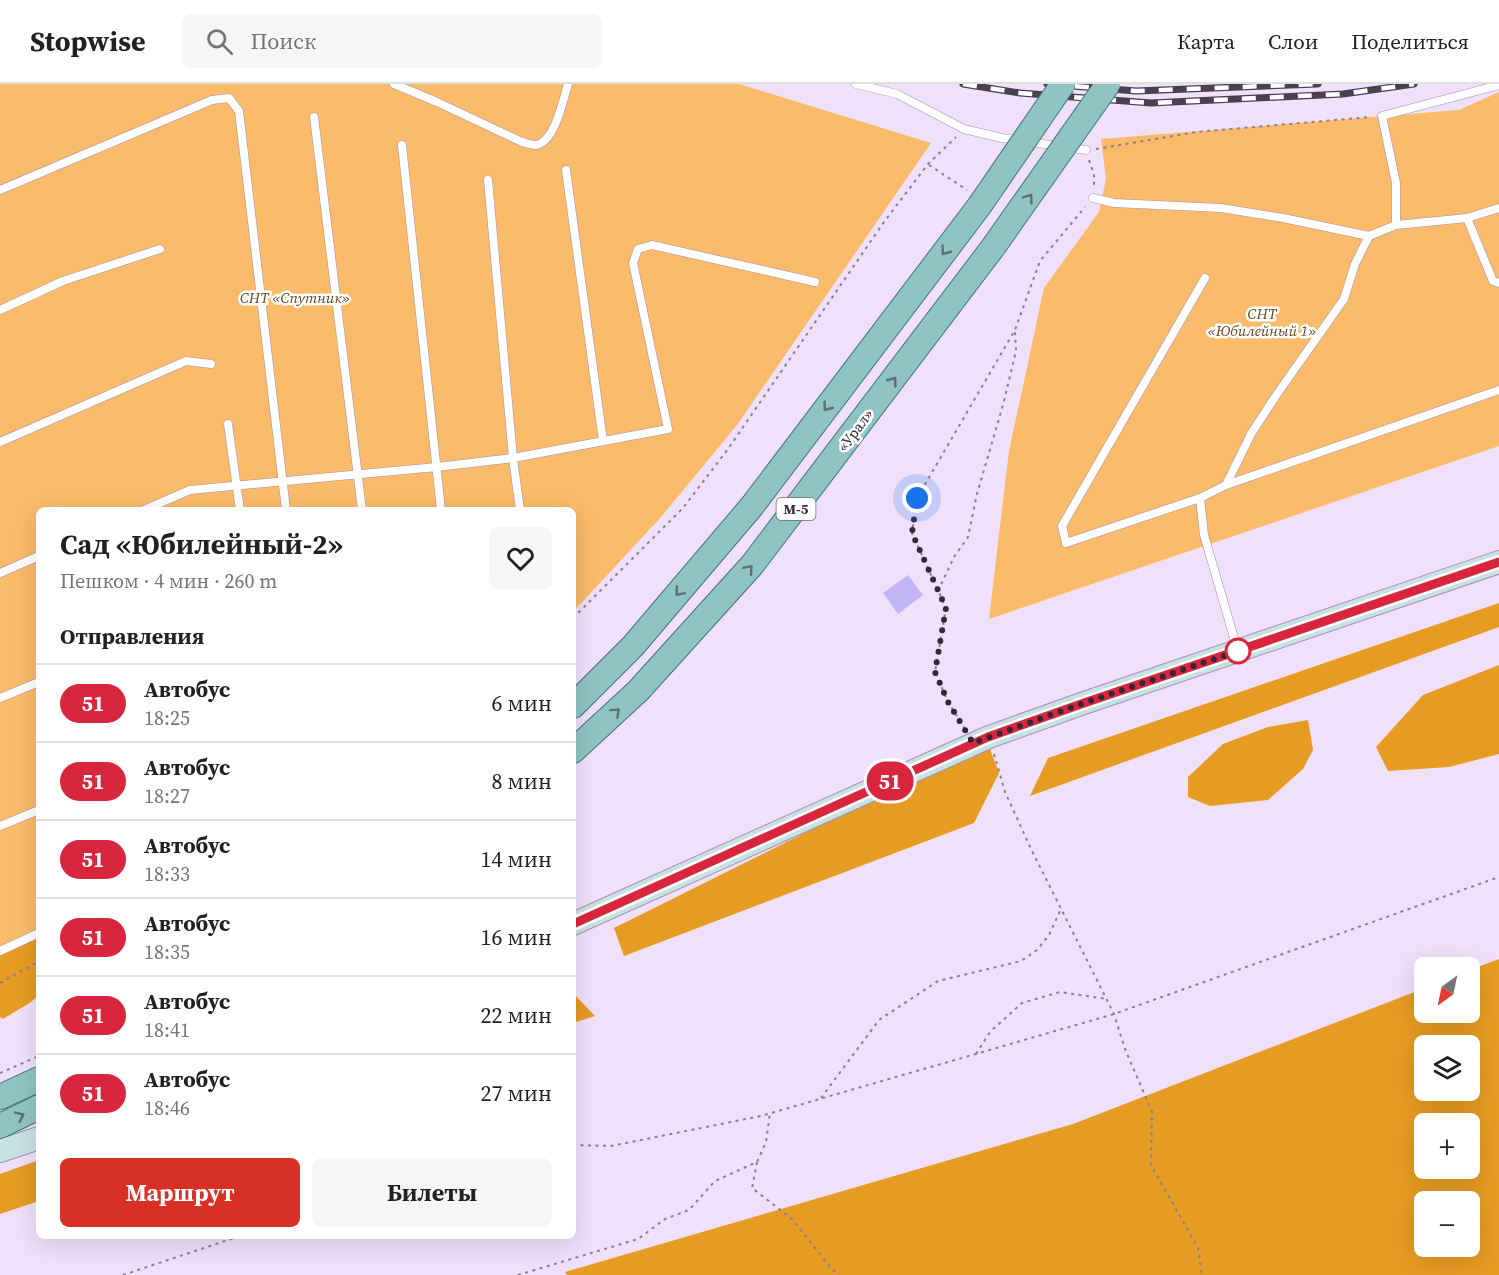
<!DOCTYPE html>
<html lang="ru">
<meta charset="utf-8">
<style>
:root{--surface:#fff;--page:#f6f6f6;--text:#202124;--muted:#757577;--line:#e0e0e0;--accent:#d93025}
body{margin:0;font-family:"Source Serif 4",serif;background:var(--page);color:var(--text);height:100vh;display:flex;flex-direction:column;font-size:22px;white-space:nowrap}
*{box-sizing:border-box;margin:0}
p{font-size:20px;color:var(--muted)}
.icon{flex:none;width:33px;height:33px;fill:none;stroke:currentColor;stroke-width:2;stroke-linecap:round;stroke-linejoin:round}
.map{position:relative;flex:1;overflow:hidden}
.sheet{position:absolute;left:36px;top:423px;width:540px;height:732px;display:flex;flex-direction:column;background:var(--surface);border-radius:9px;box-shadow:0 6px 24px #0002}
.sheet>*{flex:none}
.badge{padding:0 12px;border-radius:20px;font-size:21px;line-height:39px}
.needle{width:39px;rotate:213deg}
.fabs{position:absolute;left:1414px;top:873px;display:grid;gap:12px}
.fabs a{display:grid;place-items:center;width:66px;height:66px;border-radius:9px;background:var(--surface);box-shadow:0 6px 24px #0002;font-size:30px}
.you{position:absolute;width:30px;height:30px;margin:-15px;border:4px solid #fff;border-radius:50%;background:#1a73e8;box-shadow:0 0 0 9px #1a73e833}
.map>.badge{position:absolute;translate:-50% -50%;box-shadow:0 0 0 3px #fff}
h2{padding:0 24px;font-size:22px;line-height:54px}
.round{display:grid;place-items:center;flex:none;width:63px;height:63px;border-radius:9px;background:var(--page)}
.head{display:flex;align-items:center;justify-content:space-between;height:102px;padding:0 24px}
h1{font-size:28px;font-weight:700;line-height:45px}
.button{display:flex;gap:12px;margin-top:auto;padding:12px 24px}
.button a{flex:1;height:69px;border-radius:9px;background:var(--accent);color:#fff;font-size:24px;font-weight:700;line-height:69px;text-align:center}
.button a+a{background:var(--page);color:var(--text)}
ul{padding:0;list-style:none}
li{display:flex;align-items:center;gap:18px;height:78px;padding:0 24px;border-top:2px solid var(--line)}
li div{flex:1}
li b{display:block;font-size:22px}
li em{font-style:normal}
li .badge{min-width:66px;font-weight:700;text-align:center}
header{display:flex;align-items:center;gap:36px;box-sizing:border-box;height:84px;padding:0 30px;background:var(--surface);border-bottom:2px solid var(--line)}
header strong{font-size:28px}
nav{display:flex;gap:33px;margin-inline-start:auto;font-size:21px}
.search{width:420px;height:54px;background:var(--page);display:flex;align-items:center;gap:15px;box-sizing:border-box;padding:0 21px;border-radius:9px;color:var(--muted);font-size:22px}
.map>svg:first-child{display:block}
.green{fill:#f9ba69}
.forest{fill:#e69b23;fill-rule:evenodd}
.building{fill:#c0b5f5}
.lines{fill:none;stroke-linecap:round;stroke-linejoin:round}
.lane-casing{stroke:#a68eb6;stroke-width:9}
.secondary-casing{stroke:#a68eb6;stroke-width:24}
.primary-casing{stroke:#3f7478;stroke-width:26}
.path{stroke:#8b7e93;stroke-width:2;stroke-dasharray:3 4.5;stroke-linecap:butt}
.lane{stroke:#fff;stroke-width:8}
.secondary{stroke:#c8e2e1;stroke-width:22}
.primary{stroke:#90c4c2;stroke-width:24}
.rail-casing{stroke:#4b4052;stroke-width:7}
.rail{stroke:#fff;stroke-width:4.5;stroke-dasharray:14;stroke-linecap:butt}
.primary-bridge-casing{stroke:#3f7478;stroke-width:26;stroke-linecap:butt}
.primary-bridge{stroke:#90c4c2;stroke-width:24}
.oneway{stroke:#5c6e76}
.line-casing{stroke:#fff;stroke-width:14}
.line{stroke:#d7263d;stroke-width:9}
.walk{stroke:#322838;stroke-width:6;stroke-dasharray:0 10.8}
.stop-dot{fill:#fff;stroke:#d7263d;stroke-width:3}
.labels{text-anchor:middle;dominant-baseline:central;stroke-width:5;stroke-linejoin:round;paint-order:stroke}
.shield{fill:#fff;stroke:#706874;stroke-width:1.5}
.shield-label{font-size:14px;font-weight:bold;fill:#322838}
.park-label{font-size:15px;font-style:italic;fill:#66461b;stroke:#fff}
.street-label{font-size:15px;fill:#322838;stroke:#fff}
</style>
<header>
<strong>Stopwise</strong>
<div class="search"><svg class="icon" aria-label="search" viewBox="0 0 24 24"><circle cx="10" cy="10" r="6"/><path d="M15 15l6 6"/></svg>Поиск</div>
<nav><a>Карта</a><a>Слои</a><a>Поделиться</a></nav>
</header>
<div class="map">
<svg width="1499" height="1191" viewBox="0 0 1499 1191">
<rect width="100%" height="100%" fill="#f0e0fa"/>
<g class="green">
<polygon points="0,0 739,0 931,59 737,341 661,433 573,528 573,426 39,426 39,863 0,882"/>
<polygon points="1499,8 1499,362 989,535 1009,367 1044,204 1099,128 1106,95 1101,55 1459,26"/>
</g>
<g class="forest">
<polygon points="1499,519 1499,543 1030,712 1048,674"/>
<polygon points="1499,581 1499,670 1449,683 1388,687 1376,663 1423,611"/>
<polygon points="1308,636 1313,666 1303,685 1268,716 1210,722 1188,713 1188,693 1223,660 1268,643"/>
<polygon points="990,665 999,689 974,739 624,872 614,844 895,704"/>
<polygon points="39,851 39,911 31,918 3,935 0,933 0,871"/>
<path d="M1499,875V1191H567L565,1188L1073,1040L1425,904V928H1470V886ZM1425,962H1470V1006H1425ZM1425,1040H1470V1084H1425ZM1425,1118H1470V1162H1425Z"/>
<polygon points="573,909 595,932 573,939"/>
<polygon points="39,1076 39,1117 0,1130 0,1090"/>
</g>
<polygon class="building" points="908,491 923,511 898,530 883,509"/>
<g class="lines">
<g class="lane-casing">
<g id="lane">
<path d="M394,0L437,18L522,58C526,59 532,61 536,61C555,58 563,16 568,0"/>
<polyline points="856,0 897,10 964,45 1002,54 1086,66"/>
<polyline points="314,33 362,426"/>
<polyline points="402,61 441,426"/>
<polyline points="566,86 603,357"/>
<polyline points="488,96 513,374 520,426"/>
<polyline points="0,106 212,16 229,14 239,27 286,426"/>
<polyline points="1093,114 1114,119 1221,124 1283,134 1369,152 1396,141 1467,134 1499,124"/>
<polyline points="1467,134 1493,197 1499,199"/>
<polyline points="1396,141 1396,99 1382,32 1499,1"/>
<polyline points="1205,194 1062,442 1066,459 1200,414 1226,401 1499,306"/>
<polyline points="0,226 63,197 160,165"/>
<polyline points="228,340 240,426"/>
<polyline points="0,358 186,277 211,280"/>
<polyline points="1226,401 1251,350 1275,313 1344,215 1355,180 1369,152"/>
<polyline points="1200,414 1204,451 1237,564"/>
<polyline points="144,426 190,406 437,383 513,374 668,345 633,179 638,165 652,161 815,198"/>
<polyline points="0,489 39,472"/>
<polyline points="0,614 39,598"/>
<polyline points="0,742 39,726"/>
<polyline points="0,867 39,849"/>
</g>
</g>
<g class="secondary-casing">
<g id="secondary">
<polyline points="573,840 989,653 1084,619 1499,478"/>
<polyline points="0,1067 39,1054"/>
</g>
</g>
<g class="primary-casing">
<g id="primary">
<polyline points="573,622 633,562 752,422 980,121"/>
<polyline points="573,667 638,607 752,481 994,162"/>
<polyline points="0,1013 39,995"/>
<polyline points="0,1042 39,1023"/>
</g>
</g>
<g class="path">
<polyline points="1096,65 1196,48 1370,33"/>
<polyline points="1089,76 1094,90 1094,102"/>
<polyline points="929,81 967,106"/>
<polyline points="938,507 954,473 968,453 977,410 1003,321 1016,267 1015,248"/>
<polyline points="573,534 683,424 728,365 884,138 928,80 956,53"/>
<polyline points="965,645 948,618 935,588 946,524 912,449 917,414 1015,246 1040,177 1085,123"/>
<polyline points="994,670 1005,708 1032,767 1114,930 1125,965 1152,1028 1151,1081 1198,1164 1202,1191"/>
<polyline points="0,899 39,877"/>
<polyline points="976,970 990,948 1022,919 1060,908 1107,915"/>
<polyline points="0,989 39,972"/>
<polyline points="821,1014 879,936 938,897 1021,877 1037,866 1049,851 1061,825"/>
<polyline points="573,1061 611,1062 761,1032 1114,930 1499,793"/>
<polyline points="757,1078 752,1104 792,1135 830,1183 839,1191"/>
<polyline points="123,1191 240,1152"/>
<polyline points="518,1191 638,1155 665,1135 689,1126 715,1097 757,1078 766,1058 770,1029"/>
</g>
<use href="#lane" class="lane"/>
<use href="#secondary" class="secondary"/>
<use href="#primary" class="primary"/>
<g class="rail-casing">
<g id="rail">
<polyline points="963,0 1020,9 1151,19 1343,10 1414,0"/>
<polyline points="1047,0 1136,7 1318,0"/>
</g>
</g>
<use href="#rail" class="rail"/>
<g class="primary-bridge-casing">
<g id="primary-bridge">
<polyline points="980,121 1063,0"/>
<polyline points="994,162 1108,0"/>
</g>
</g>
<use href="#primary-bridge" class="primary-bridge"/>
</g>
<defs><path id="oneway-chevron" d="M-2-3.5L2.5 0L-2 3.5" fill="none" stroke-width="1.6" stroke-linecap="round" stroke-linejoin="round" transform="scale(1.5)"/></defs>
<g class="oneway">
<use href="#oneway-chevron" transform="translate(1029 114) rotate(-54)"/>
<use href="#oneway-chevron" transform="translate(945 167) rotate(127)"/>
<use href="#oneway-chevron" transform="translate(893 297) rotate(-53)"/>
<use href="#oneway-chevron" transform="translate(827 323) rotate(127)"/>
<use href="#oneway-chevron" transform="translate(749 485) rotate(-49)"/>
<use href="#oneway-chevron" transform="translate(679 508) rotate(130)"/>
<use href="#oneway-chevron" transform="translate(616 628) rotate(-42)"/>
<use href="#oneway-chevron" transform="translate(20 1032) rotate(-26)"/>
</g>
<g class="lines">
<g class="line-casing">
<polyline id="line" points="573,840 988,653 1084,619 1499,478"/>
</g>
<use href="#line" class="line"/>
<polyline class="walk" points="917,414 912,449 946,524 935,588 948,618 973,659 1084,619 1238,567"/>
</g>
<circle class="stop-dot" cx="1238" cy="567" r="12"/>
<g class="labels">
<rect class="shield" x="776.5" y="414" width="39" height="22" rx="4.5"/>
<g class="shield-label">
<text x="796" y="425">М-5</text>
</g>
<g class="park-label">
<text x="295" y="213">СНТ «Спутник»</text>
<text x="1262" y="229">СНТ<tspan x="1262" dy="17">«Юбилейный 1»</tspan></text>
</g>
<g class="street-label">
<text transform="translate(855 346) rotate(-53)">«Урал»</text>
</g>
</g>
</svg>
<div class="fabs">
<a><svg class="needle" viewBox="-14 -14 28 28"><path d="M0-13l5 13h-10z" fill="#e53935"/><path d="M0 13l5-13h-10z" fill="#757577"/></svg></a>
<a><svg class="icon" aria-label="layers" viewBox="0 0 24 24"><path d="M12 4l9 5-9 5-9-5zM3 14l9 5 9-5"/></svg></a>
<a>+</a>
<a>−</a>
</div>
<div class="you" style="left:917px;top:414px"></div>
<b class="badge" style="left:890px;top:697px;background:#d7263d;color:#fff">51</b>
<section class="sheet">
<div class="head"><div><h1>Сад «Юбилейный-2»</h1><p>Пешком · 4 мин · 260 m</p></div><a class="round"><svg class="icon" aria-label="heart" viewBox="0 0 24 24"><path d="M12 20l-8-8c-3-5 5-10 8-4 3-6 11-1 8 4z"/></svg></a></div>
<h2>Отправления</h2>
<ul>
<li><span class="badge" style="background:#d7263d;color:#fff">51</span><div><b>Автобус</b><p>18:25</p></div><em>6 мин</em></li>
<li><span class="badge" style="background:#d7263d;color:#fff">51</span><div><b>Автобус</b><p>18:27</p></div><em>8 мин</em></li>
<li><span class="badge" style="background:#d7263d;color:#fff">51</span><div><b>Автобус</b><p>18:33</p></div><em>14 мин</em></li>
<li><span class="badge" style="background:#d7263d;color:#fff">51</span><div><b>Автобус</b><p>18:35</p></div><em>16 мин</em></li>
<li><span class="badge" style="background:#d7263d;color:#fff">51</span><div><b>Автобус</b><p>18:41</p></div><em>22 мин</em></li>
<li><span class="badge" style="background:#d7263d;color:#fff">51</span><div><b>Автобус</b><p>18:46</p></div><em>27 мин</em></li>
</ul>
<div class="button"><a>Маршрут</a><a>Билеты</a></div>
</section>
</div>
